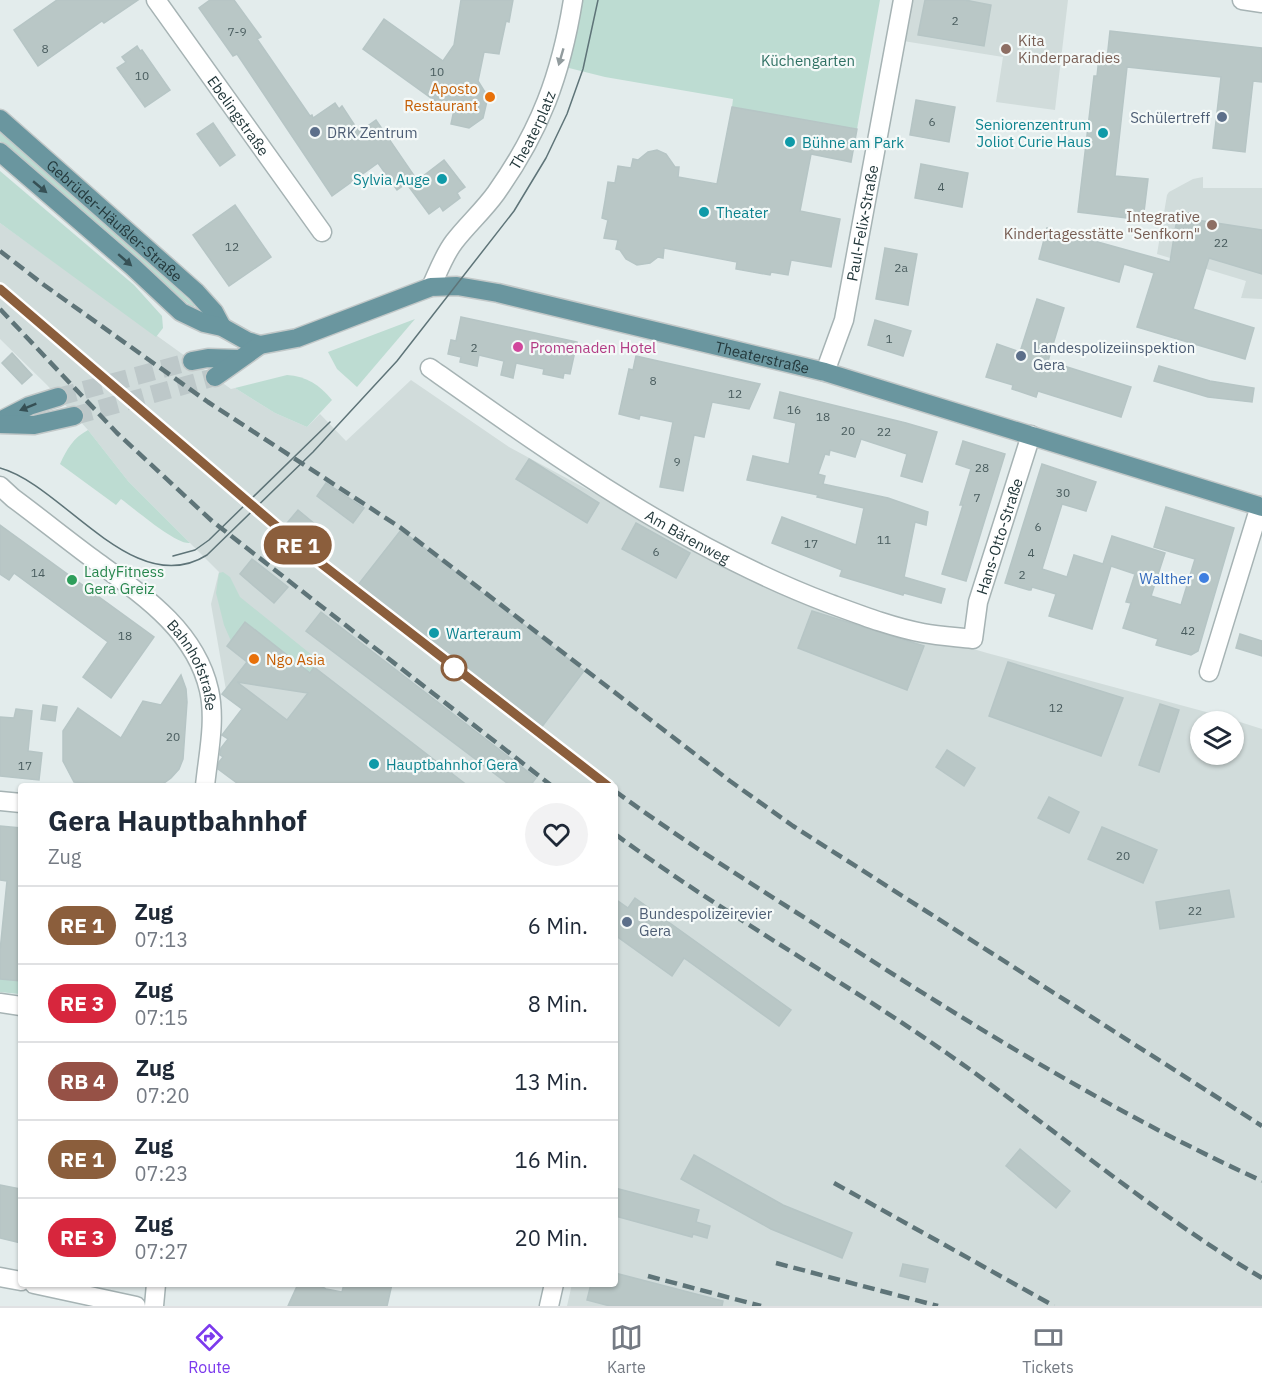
<!DOCTYPE html>
<html lang="de">
<meta charset="utf-8">
<style>
:root{--surface:#fff;--page:#f2f2f3;--text:#1f2937;--muted:#747a83;--line:#e0e1e3;--accent:#7c3aed}
body{margin:0;font-family:"IBM Plex Sans",sans-serif;background:var(--page);color:var(--text);height:100vh;display:flex;flex-direction:column;font-size:22px;white-space:nowrap}
*{box-sizing:border-box;margin:0}
p{font-size:20px;color:var(--muted)}
.icon{flex:none;width:33px;height:33px;fill:none;stroke:currentColor;stroke-width:2;stroke-linecap:round;stroke-linejoin:round}
.map{position:relative;flex:1;overflow:hidden}
.sheet{position:absolute;left:18px;top:783px;width:600px;height:504px;display:flex;flex-direction:column;background:var(--surface);border-radius:6px;box-shadow:0 2px 4px #0004}
.sheet>*{flex:none}
.badge{padding:0 12px;border-radius:20px;font-size:21px;line-height:39px}
.tools{position:absolute;left:1190px;top:711px;display:grid;gap:12px}
.tools a{display:grid;place-items:center;width:54px;height:54px;border-radius:50%;background:var(--surface);box-shadow:0 2px 4px #0004;font-size:30px}
.map>.badge{position:absolute;translate:-50% -50%;box-shadow:0 0 0 3px #fff}
.round{display:grid;place-items:center;flex:none;width:63px;height:63px;border-radius:32px;background:var(--page)}
.head{display:flex;align-items:center;justify-content:space-between;height:102px;padding:0 30px}
h1{font-size:28px;font-weight:700;line-height:45px}
ul{padding:0;list-style:none}
li{display:flex;align-items:center;gap:18px;height:78px;padding:0 30px;border-top:2px solid var(--line)}
li div{flex:1}
li b{display:block;font-size:22px}
li em{font-style:normal}
li .badge{min-width:66px;font-weight:700;text-align:center}
.tab-bar{display:flex;justify-content:space-around;align-items:center;height:84px;border-top:2px solid var(--line);background:var(--surface);font-size:16px;color:var(--muted)}
.tab-bar a{display:grid;justify-items:center;gap:3px}
.tab-bar .active{color:var(--accent)}
.map>svg:first-child{display:block}
.built{fill:#d1dcdb;fill-rule:evenodd}
.green{fill:#bddcd2}
.building{fill:#b9c7c6;stroke:#b6c5c5;stroke-width:1.5;fill-rule:evenodd}
.lines{fill:none;stroke-linecap:round;stroke-linejoin:round}
.major-tunnel{stroke:#bdc8c9;stroke-width:18;stroke-dasharray:18 9;stroke-linecap:butt}
.minor-casing{stroke:#a6b3b4;stroke-width:21}
.major-casing{stroke:#c2c8c8;stroke-width:21}
.minor{stroke:#fff;stroke-width:18}
.major{stroke:#6a969f;stroke-width:18}
.tram{stroke:#5e7478;stroke-width:1.5}
.rail{stroke:#5e7478;stroke-width:4.5;stroke-dasharray:12 6;stroke-linecap:butt}
.oneway{fill:#929c9e}
.oneway2{fill:#365055}
.line-casing{stroke:#fff;stroke-width:14}
.line{stroke:#8b5e3c;stroke-width:9}
.education-dot{fill:#8d6e63;stroke:#f4f9f8;stroke-width:2}
.food-dot{fill:#e8710a;stroke:#f4f9f8;stroke-width:2}
.service-dot{fill:#5c6f8a;stroke:#f4f9f8;stroke-width:2}
.culture-dot{fill:#0f9aa8;stroke:#f4f9f8;stroke-width:2}
.hotel-dot{fill:#d1479c;stroke:#f4f9f8;stroke-width:2}
.shop-dot{fill:#3f7fe0;stroke:#f4f9f8;stroke-width:2}
.leisure-dot{fill:#2e9e5b;stroke:#f4f9f8;stroke-width:2}
.stop-dot{fill:#fff;stroke:#8b5e3c;stroke-width:3}
.labels{text-anchor:middle;dominant-baseline:central;stroke-width:4.5;stroke-linejoin:round;paint-order:stroke}
.number-label{font-size:12px;fill:#495c5e}
.education-label{font-size:15px;fill:#785e54;stroke:#f4f9f8;text-anchor:start}
.park-label{font-size:15px;fill:#307164;stroke:#f4f9f8}
.food-label{font-size:15px;fill:#c56008;stroke:#f4f9f8;text-anchor:end}
.street-label{font-size:15px;fill:#24393c;stroke:#f4f9f8}
.service-label{font-size:15px;fill:#4e5e75;stroke:#f4f9f8;text-anchor:start}
.culture-label{font-size:15px;fill:#0d838f;stroke:#f4f9f8;text-anchor:start}
.hotel-label{font-size:15px;fill:#b23c85;stroke:#f4f9f8;text-anchor:start}
.leisure-label{font-size:15px;fill:#27864d;stroke:#f4f9f8;text-anchor:start}
.shop-label{font-size:15px;fill:#366cbe;stroke:#f4f9f8;text-anchor:end}
</style>
<div class="map">
<svg width="1262" height="1306" viewBox="0 0 1262 1306">
<rect width="100%" height="100%" fill="#e3ecec"/>
<g class="built">
<polygon points="906,0 1068,0 1055,110 996,102 1003,57 897,40"/>
<polygon points="1203,177 1203,188 1262,188 1262,299 1241,298 1246,281 1157,254 1167,195 1169,192 1193,179"/>
<path d="M0,223L231,389L235,388L275,413L307,427L320,414L346,441L411,380L509,447L771,589L987,653L1221,716L1262,729V1306H567L572,1284H615V1108L617,1099L615,1097V786H319L226,690L211,604L219,572L128,481L88,430L47,385L0,339ZM1200,722H1233V754H1200Z"/>
</g>
<g class="green">
<polygon points="578,0 880,0 857,129 732,107 733,99 605,77 565,67"/>
<polygon points="0,130 129,242 195,306 193,307 186,302 0,141"/>
<polygon points="0,171 134,285 162,316 163,328 156,337 0,223"/>
<polygon points="415,319 357,387 337,369 328,352"/>
<path d="M287,375C306,376 320,385 332,400L307,427L275,413L235,388Z"/>
<path d="M88,430L128,481L190,543C176,545 135,509 121,499L116,505L60,464C67,449 73,438 88,430Z"/>
<polygon points="223,572 230,577 240,597 318,660 303,683 231,641 224,625 216,593 219,573"/>
<polygon points="0,979 21,981 19,994 0,992"/>
</g>
<g class="building">
<polygon points="57,0 138,0 104,23 102,21 38,66 14,30"/>
<polygon points="210,0 234,0 261,37 257,39 310,116 312,115 313,118 335,103 339,109 342,106 359,132 376,120 415,177 397,190 378,163 332,196 237,54 233,56 199,8"/>
<polygon points="461,0 513,0 509,22 506,21 499,54 484,52 478,81 488,97 483,118 469,128 451,124 454,110 433,105 435,101 363,49 384,19 443,61 454,45"/>
<polygon points="925,0 965,0 991,5 984,46 918,35"/>
<polygon points="1110,31 1262,48 1262,82 1253,81 1245,152 1213,148 1221,77 1127,67 1115,176 1148,179 1143,220 1078,212 1094,76 1097,76 1099,58 1107,59"/>
<polygon points="137,46 140,51 142,50 170,90 145,107 117,68 126,62 122,57"/>
<polygon points="916,100 955,107 949,142 910,135"/>
<polygon points="732,107 857,129 851,162 811,154 800,211 840,219 831,267 791,260 788,275 771,272 770,275 736,269 737,262 664,248 663,258 658,257 650,263 637,265 626,259 620,250 616,249 618,240 604,238 608,220 602,218 605,201 608,182 615,183 618,166 631,168 633,159 638,160 648,152 657,150 666,154 675,167 679,167 678,177 717,184"/>
<polygon points="213,123 235,155 220,166 197,134"/>
<polygon points="444,160 465,187 457,193 460,198 443,211 440,206 429,214 409,187"/>
<polygon points="921,164 968,173 962,207 915,198"/>
<polygon points="235,205 271,257 229,286 193,235"/>
<polygon points="1178,212 1191,213 1190,219 1262,230 1262,274 1209,258 1193,309 1254,328 1245,359 1137,327 1154,273 1124,264 1119,282 1039,259 1047,228 1170,262"/>
<polygon points="885,248 917,254 908,305 876,299"/>
<polygon points="1037,299 1064,308 1048,361 1131,387 1121,417 1038,391 1036,397 1012,389 1013,385 986,377 997,344 1020,352"/>
<polygon points="461,317 577,342 570,374 564,373 563,378 543,374 544,369 516,363 513,378 501,375 504,361 479,355 477,366 460,362 461,357 448,354 451,340 456,341"/>
<polygon points="875,320 911,331 903,356 868,345"/>
<polygon points="12,353 32,375 22,384 2,363"/>
<polygon points="636,356 760,384 749,409 712,402 704,437 694,435 683,491 660,487 673,422 640,415 639,419 619,414 629,369 633,370"/>
<polygon points="1159,366 1210,381 1254,388 1252,402 1208,397 1154,381"/>
<polygon points="780,392 906,423 937,432 922,482 901,476 907,454 861,439 855,457 830,450 829,455 825,454 818,474 825,476 823,484 888,498 928,512 926,525 915,522 904,577 945,589 941,603 904,593 903,595 840,576 842,570 772,543 782,517 856,545 864,508 817,497 818,495 747,480 753,456 789,464 796,423 774,418"/>
<polygon points="963,441 1005,454 966,581 942,574 963,505 960,505 971,469 956,464"/>
<polygon points="529,459 599,503 587,523 516,479"/>
<polygon points="1042,464 1096,482 1086,511 1062,504 1042,569 1067,577 1074,555 1103,564 1112,536 1165,553 1151,596 1181,605 1195,559 1154,547 1166,507 1234,528 1198,651 1191,655 1156,645 1158,639 1123,628 1131,603 1126,602 1135,574 1111,566 1092,629 1049,616 1056,594 1032,587 1031,590 1029,590 1005,583"/>
<polygon points="326,483 364,508 353,523 317,496"/>
<polygon points="298,510 333,539 318,557 283,528"/>
<polygon points="636,523 690,553 676,578 622,549"/>
<polygon points="0,525 154,637 111,698 83,677 108,642 14,573 9,580 0,574"/>
<polygon points="401,530 584,671 538,732 354,590"/>
<polygon points="252,559 288,587 274,603 240,574"/>
<polygon points="812,611 924,646 907,690 798,648"/>
<polygon points="321,612 536,778 530,786 511,786 306,631"/>
<path d="M245,622L310,673L314,667L468,786H241L218,769L219,762L223,757L220,755L221,748L228,739L222,735L242,709L222,694L247,662L227,646ZM237,682L308,693L287,720Z"/>
<polygon points="1240,634 1262,641 1262,656 1236,648"/>
<polygon points="1008,662 1123,698 1101,756 989,716"/>
<polygon points="181,675 186,689 187,702 183,759 179,769 171,778 160,786 112,786 74,782 63,761 63,731 78,708 121,738 143,701 161,705"/>
<polygon points="1160,704 1179,710 1159,772 1139,765"/>
<polygon points="43,705 57,707 55,721 41,719"/>
<polygon points="16,709 32,711 28,751 42,753 39,780 0,776 0,717 14,718"/>
<polygon points="947,750 975,768 964,786 936,767"/>
<polygon points="1049,797 1079,812 1069,833 1038,818"/>
<polygon points="0,826 21,828 21,981 0,979 0,951 7,881 0,880"/>
<polygon points="1102,827 1157,850 1143,883 1088,859"/>
<polygon points="1229,890 1234,917 1160,929 1156,902"/>
<polygon points="635,898 791,1010 779,1026 684,958 672,976 615,935 615,899 628,908"/>
<polygon points="1020,1149 1070,1191 1056,1208 1006,1166"/>
<polygon points="694,1155 783,1205 852,1233 842,1258 771,1229 681,1179"/>
<polygon points="0,1185 21,1189 21,1243 0,1238"/>
<polygon points="615,1188 699,1210 696,1222 710,1226 707,1238 693,1234 692,1237 615,1216"/>
<polygon points="903,1264 928,1269 925,1282 900,1276"/>
<polygon points="615,1273 723,1301 722,1306 610,1306 587,1300 591,1284 615,1284"/>
<polygon points="298,1284 317,1284 326,1289 342,1292 344,1284 392,1284 387,1306 288,1306"/>
</g>
<g class="lines">
<g class="major-tunnel">
<polyline points="58,397 192,361"/>
<polyline points="74,416 215,377"/>
</g>
<g class="minor-casing">
<g id="minor">
<path id="s1" d="M156,0L322,232"/>
<polyline points="1242,0 1262,3"/>
<path id="s2" d="M431,287C438,272 444,255 454,242C467,225 483,211 496,193C540,131 561,75 573,0"/>
<path id="s3" d="M430,368C556,457 683,548 828,603C858,614 891,627 923,633C939,636 956,637 973,639L978,602L1031,435"/>
<path id="s4" d="M825,372L844,320L903,0"/>
<path id="s5" d="M0,486L13,498C40,518 66,539 93,559C141,594 195,629 209,690C216,721 208,755 205,786"/>
<polyline points="1209,672 1260,506"/>
<polyline points="0,801 21,803"/>
<polyline points="0,1003 21,1006"/>
<polyline points="0,1277 21,1281"/>
<polyline points="34,1284 136,1306"/>
<polyline points="154,1306 156,1284"/>
<polyline points="549,1306 554,1284"/>
</g>
</g>
<g class="major-casing">
<g id="major">
<path id="s6" d="M0,119L196,292L214,312L222,327"/>
<polyline points="0,152 133,267 181,312 204,323 222,327 247,341 260,345"/>
<polyline points="192,361 208,358 239,359"/>
<path id="s7" d="M215,377L260,345L297,338L431,287L457,286L498,293L825,372L1262,507"/>
<polyline points="0,421 29,406 58,397"/>
<polyline points="0,424 34,425 74,416"/>
</g>
</g>
<use href="#minor" class="minor"/>
<use href="#major" class="major"/>
<g class="tram">
<path d="M0,468C63,485 134,601 207,555L313,452L397,361L514,211L546,158L567,114L583,69L598,0"/>
<polyline points="173,556 195,550 209,540 330,422"/>
</g>
<g class="rail">
<polyline points="0,251 44,285 208,402 401,528 730,781 793,826 1262,1126"/>
<polyline points="0,289 310,555 608,786"/>
<polyline points="0,309 117,433 212,521 552,786"/>
<path d="M615,791C687,844 763,891 838,939C975,1027 1113,1113 1262,1181"/>
<path d="M615,834C722,913 839,978 948,1054C1054,1128 1151,1212 1262,1278"/>
<polyline points="834,1183 1054,1306"/>
<polyline points="776,1263 938,1306"/>
<polyline points="648,1276 761,1306"/>
</g>
</g>
<defs><path id="oneway-solid" d="M-6-.8H1V-3.2L6.5 0L1 3.2V.8H-6Z" transform="scale(1.5)"/></defs>
<use class="oneway" href="#oneway-solid" transform="translate(561 57) rotate(106)"/>
<g class="oneway2">
<use href="#oneway-solid" transform="translate(40 187) rotate(40)"/>
<use href="#oneway-solid" transform="translate(125 260) rotate(41)"/>
<use href="#oneway-solid" transform="translate(28 407) rotate(158)"/>
</g>
<g class="lines">
<g class="line-casing">
<polyline id="line" points="0,289 310,555 608,786"/>
</g>
<use href="#line" class="line"/>
</g>
<g class="education-dot">
<circle cx="1006" cy="49" r="6"/>
<circle cx="1212" cy="225" r="6"/>
</g>
<g class="food-dot">
<circle cx="490" cy="97" r="6"/>
<circle cx="254" cy="659" r="6"/>
</g>
<g class="service-dot">
<circle cx="1222" cy="117" r="6"/>
<circle cx="315" cy="132" r="6"/>
<circle cx="1021" cy="356" r="6"/>
<circle cx="627" cy="922" r="6"/>
</g>
<g class="culture-dot">
<circle cx="1103" cy="133" r="6"/>
<circle cx="790" cy="142" r="6"/>
<circle cx="442" cy="179" r="6"/>
<circle cx="704" cy="212" r="6"/>
<circle cx="434" cy="633" r="6"/>
<circle cx="374" cy="764" r="6"/>
</g>
<circle class="hotel-dot" cx="518" cy="347" r="6"/>
<circle class="shop-dot" cx="1204" cy="578" r="6"/>
<circle class="leisure-dot" cx="72" cy="580" r="6"/>
<circle class="stop-dot" cx="454" cy="668" r="12"/>
<g class="labels">
<g class="number-label">
<text x="955" y="20">2</text>
<text x="237" y="31">7-9</text>
<text x="45" y="48">8</text>
<text x="437" y="71">10</text>
<text x="142" y="75">10</text>
<text x="932" y="121">6</text>
<text x="941" y="186">4</text>
<text x="1221" y="242">22</text>
<text x="232" y="246">12</text>
<text x="901" y="267">2a</text>
<text x="889" y="338">1</text>
<text x="474" y="347">2</text>
<text x="653" y="380">8</text>
<text x="735" y="393">12</text>
<text x="794" y="409">16</text>
<text x="823" y="416">18</text>
<text x="848" y="430">20</text>
<text x="884" y="431">22</text>
<text x="677" y="461">9</text>
<text x="982" y="467">28</text>
<text x="1063" y="492">30</text>
<text x="977" y="497">7</text>
<text x="1038" y="526">6</text>
<text x="884" y="539">11</text>
<text x="811" y="543">17</text>
<text x="656" y="551">6</text>
<text x="1031" y="552">4</text>
<text x="38" y="572">14</text>
<text x="1022" y="574">2</text>
<text x="1188" y="630">42</text>
<text x="125" y="635">18</text>
<text x="1056" y="707">12</text>
<text x="173" y="736">20</text>
<text x="25" y="765">17</text>
<text x="1123" y="855">20</text>
<text x="1195" y="910">22</text>
</g>
<g class="education-label">
<text x="1018" y="40">Kita<tspan x="1018" dy="17">Kinderparadies</tspan></text>
<text x="1200" y="216" text-anchor="end">Integrative<tspan x="1200" dy="17">Kindertagesstätte "Senfkorn"</tspan></text>
</g>
<g class="park-label">
<text x="808" y="60">Küchengarten</text>
</g>
<g class="food-label">
<text x="478" y="88">Aposto<tspan x="478" dy="17">Restaurant</tspan></text>
<text x="266" y="659" text-anchor="start">Ngo Asia</text>
</g>
<g class="street-label">
<text stroke="none"><textPath href="#s1" startOffset="142">Ebelingstraße</textPath></text>
<text stroke="none"><textPath href="#s2" startOffset="188">Theaterplatz</textPath></text>
<text stroke="none"><textPath href="#s6" startOffset="153">Gebrüder-Häußler-Straße</textPath></text>
<text stroke="none"><textPath href="#s4" startOffset="154">Paul-Felix-Straße</textPath></text>
<text stroke="none"><textPath href="#s7" startOffset="576">Theaterstraße</textPath></text>
<text stroke="none"><textPath href="#s3" startOffset="308">Am Bärenweg</textPath></text>
<text stroke="none"><textPath href="#s3" startOffset="720">Hans-Otto-Straße</textPath></text>
<text stroke="none"><textPath href="#s5" startOffset="268">Bahnhofstraße</textPath></text>
</g>
<g class="service-label">
<text x="1210" y="117" text-anchor="end">Schülertreff</text>
<text x="327" y="132">DRK Zentrum</text>
<text x="1033" y="347">Landespolizeiinspektion<tspan x="1033" dy="17">Gera</tspan></text>
<text x="639" y="913">Bundespolizeirevier<tspan x="639" dy="17">Gera</tspan></text>
</g>
<g class="culture-label">
<text x="1091" y="124" text-anchor="end">Seniorenzentrum<tspan x="1091" dy="17">Joliot Curie Haus</tspan></text>
<text x="802" y="142">Bühne am Park</text>
<text x="430" y="179" text-anchor="end">Sylvia Auge</text>
<text x="716" y="212">Theater</text>
<text x="446" y="633">Warteraum</text>
<text x="386" y="764">Hauptbahnhof Gera</text>
</g>
<g class="hotel-label">
<text x="530" y="347">Promenaden Hotel</text>
</g>
<g class="leisure-label">
<text x="84" y="571">LadyFitness<tspan x="84" dy="17">Gera Greiz</tspan></text>
</g>
<g class="shop-label">
<text x="1192" y="578">Walther</text>
</g>
</g>
</svg>
<div class="tools">
<a><svg class="icon" aria-label="layers" viewBox="0 0 24 24"><path d="M12 4l9 5-9 5-9-5zM3 14l9 5 9-5"/></svg></a>
</div>
<b class="badge" style="left:298px;top:545px;background:#8b5e3c;color:#fff">RE 1</b>
<section class="sheet">
<div class="head"><div><h1>Gera Hauptbahnhof</h1><p>Zug</p></div><a class="round"><svg class="icon" aria-label="heart" viewBox="0 0 24 24"><path d="M12 20l-8-8c-3-5 5-10 8-4 3-6 11-1 8 4z"/></svg></a></div>
<ul>
<li><span class="badge" style="background:#8b5e3c;color:#fff">RE 1</span><div><b>Zug</b><p>07:13</p></div><em>6 Min.</em></li>
<li><span class="badge" style="background:#d7263d;color:#fff">RE 3</span><div><b>Zug</b><p>07:15</p></div><em>8 Min.</em></li>
<li><span class="badge" style="background:#965146;color:#fff">RB 4</span><div><b>Zug</b><p>07:20</p></div><em>13 Min.</em></li>
<li><span class="badge" style="background:#8b5e3c;color:#fff">RE 1</span><div><b>Zug</b><p>07:23</p></div><em>16 Min.</em></li>
<li><span class="badge" style="background:#d7263d;color:#fff">RE 3</span><div><b>Zug</b><p>07:27</p></div><em>20 Min.</em></li>
</ul>
</section>
</div>
<nav class="tab-bar">
<a class="active"><svg class="icon" aria-label="directions" viewBox="0 0 24 24"><path d="M12 3l9 9-9 9-9-9zM9 14v-3h6M13 9l2 2-2 2"/></svg>Route</a>
<a><svg class="icon" aria-label="map" viewBox="0 0 24 24"><path d="M3 6l6-2 6 2 6-2v14l-6 2-6-2-6 2zM9 4v14M15 6v14"/></svg>Karte</a>
<a><svg class="icon" aria-label="tickets" viewBox="0 0 24 24"><path d="M3 7h18v10H3zM15 7v10"/></svg>Tickets</a>
</nav>
